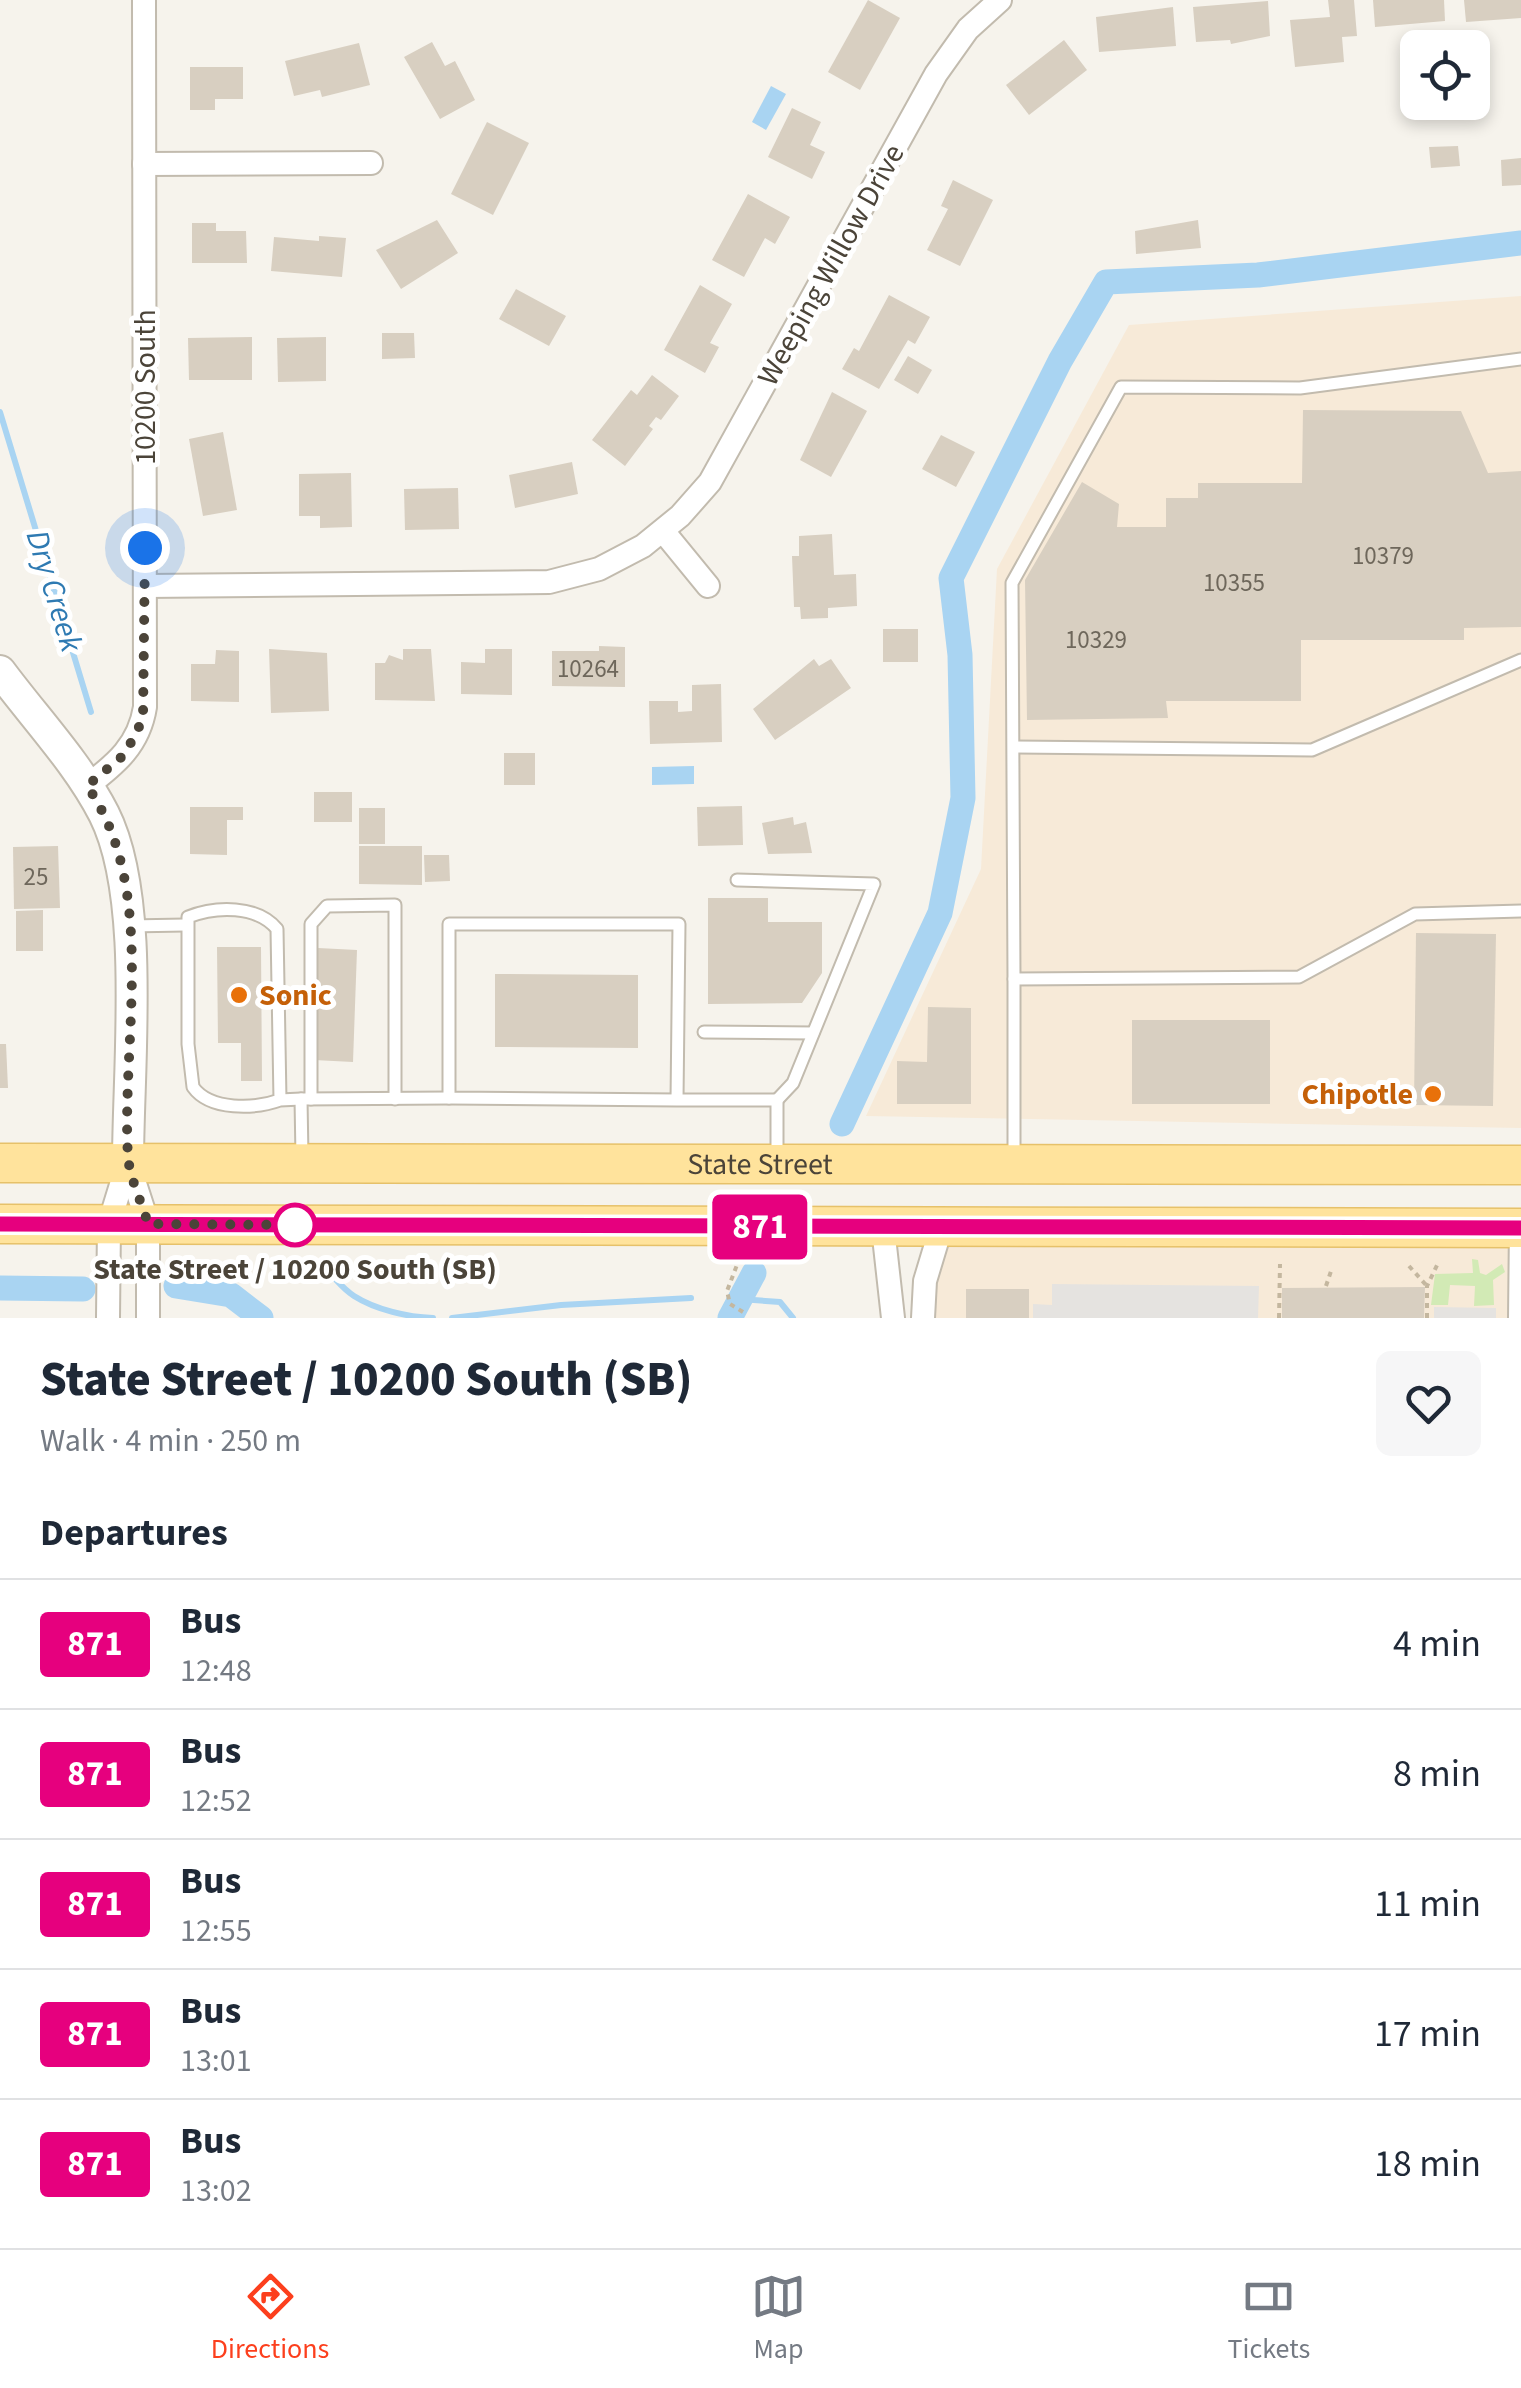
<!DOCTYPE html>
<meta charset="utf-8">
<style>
:root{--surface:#fff;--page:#f6f6f7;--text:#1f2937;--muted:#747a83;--line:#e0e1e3;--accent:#fc3f1d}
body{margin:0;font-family:"Source Sans 3",sans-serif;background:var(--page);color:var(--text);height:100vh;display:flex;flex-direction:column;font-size:38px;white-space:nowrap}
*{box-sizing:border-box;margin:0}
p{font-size:32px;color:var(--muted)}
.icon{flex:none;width:55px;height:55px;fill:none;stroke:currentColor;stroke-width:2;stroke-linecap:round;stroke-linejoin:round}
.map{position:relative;height:1318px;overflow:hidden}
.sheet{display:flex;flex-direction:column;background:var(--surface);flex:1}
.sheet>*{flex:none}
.badge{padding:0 20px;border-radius:8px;font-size:35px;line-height:65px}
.controls{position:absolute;left:1400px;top:30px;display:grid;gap:20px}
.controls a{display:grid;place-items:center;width:90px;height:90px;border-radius:15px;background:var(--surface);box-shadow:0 5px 15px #0003;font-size:50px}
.you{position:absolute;width:50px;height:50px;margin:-25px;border:8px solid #fff;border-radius:50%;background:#1a73e8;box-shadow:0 0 0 15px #1a73e833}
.map>.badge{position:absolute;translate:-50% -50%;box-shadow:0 0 0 5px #fff}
h2{padding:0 40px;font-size:38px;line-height:90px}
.round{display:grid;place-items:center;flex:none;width:105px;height:105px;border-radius:15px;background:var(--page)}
.headline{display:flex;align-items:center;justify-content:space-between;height:170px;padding:0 40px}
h1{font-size:48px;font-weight:800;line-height:75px}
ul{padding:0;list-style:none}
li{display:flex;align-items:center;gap:30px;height:130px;padding:0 40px;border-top:2px solid var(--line)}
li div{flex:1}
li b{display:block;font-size:38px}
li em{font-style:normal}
li .badge{min-width:110px;font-weight:700;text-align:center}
.menu{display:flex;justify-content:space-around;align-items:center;height:140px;border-top:2px solid var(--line);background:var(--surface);font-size:28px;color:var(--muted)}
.menu a{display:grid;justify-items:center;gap:5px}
.menu .current{color:var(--accent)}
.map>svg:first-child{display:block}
.commercial{fill:#f7ead8}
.green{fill:#d2eab5}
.parking{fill:#e5e3e0}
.water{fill:#a9d4f2}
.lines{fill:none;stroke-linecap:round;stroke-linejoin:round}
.stream{stroke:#a9d4f2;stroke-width:6}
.canal{stroke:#a9d4f2;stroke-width:25}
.building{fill:#d8cfc1}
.service-casing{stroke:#c2bbae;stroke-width:15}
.minor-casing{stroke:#c2bbae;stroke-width:26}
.tertiary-casing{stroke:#c2bbae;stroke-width:34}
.primary-casing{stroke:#e6c16a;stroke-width:41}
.path{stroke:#c4b79f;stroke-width:4;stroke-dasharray:5 5;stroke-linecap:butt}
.service{stroke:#fff;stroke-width:11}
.minor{stroke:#fff;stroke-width:22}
.tertiary{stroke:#fff;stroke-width:30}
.primary{stroke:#ffe39c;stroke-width:38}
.line-casing{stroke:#fff;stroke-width:22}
.line{stroke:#e6007e;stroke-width:15}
.walk{stroke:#4b4439;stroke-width:10;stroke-dasharray:0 18}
.food-dot{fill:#e8710a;stroke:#fff;stroke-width:4}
.stop-dot{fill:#fff;stroke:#e6007e;stroke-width:5}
.labels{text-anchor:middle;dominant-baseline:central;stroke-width:10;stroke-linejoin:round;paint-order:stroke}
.number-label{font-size:25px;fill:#6e675b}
.street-label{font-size:30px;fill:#4b4439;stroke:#fff}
.food-label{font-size:30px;font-weight:bold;fill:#c56008;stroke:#fff;text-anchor:start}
.stop-label{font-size:30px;font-weight:bold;fill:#4b4439;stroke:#fff}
.water-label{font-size:32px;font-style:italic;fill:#2e7ab2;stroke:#fff}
</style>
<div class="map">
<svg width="1521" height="1318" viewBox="0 0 1521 1318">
<rect width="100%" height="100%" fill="#f6f3ec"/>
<g class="commercial">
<polygon points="1521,296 1521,1128 866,1116 981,869 997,569 1129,325"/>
<polygon points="934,1235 1521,1236 1521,1318 933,1318"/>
</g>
<polygon class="green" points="1472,1259 1478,1260 1480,1273 1486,1275 1502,1264 1505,1272 1493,1280 1494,1305 1474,1306 1475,1286 1450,1285 1448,1305 1431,1305 1435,1274 1473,1273"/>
<g class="parking">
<polygon points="1052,1284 1259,1286 1258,1318 1033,1318 1033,1304 1052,1305"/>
<polygon points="1434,1307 1496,1308 1496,1318 1434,1318"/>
</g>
<g class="water">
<polygon points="771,86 786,94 766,130 752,122"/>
<polygon points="694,766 694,784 652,785 652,767"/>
</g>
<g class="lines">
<g class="stream">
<polyline points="0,412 91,712"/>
<path d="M309,1261C332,1268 335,1284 354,1296C376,1310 408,1317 433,1318"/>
<polyline points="0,1288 83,1289"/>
<polyline points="740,1299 780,1302 793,1318"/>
<polyline points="452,1318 561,1305 691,1298"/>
</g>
<g class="canal">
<polyline points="842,1124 940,913 963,798 960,655 951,578 1060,361 1106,282 1258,275 1521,243"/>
<polyline points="176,1286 231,1295 261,1318"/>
<polyline points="0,1288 83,1289"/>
<polyline points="730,1318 754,1273"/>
</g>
</g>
<g class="building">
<polygon points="868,0 900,18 860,90 828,72"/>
<polygon points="1328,0 1354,0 1357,36 1342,37 1344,62 1295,67 1290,20 1330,17"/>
<polygon points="1373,0 1444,0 1445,21 1375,27"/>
<polygon points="1464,0 1521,0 1521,18 1466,22"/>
<polygon points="1268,1 1270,36 1231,44 1230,40 1196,42 1193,7"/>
<polygon points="1173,7 1176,46 1099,52 1096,17"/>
<polygon points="1064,40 1087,70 1029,115 1006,85"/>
<polygon points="432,42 445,66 455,61 475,100 440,119 404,57"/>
<polygon points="359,43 370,85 322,97 320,90 294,96 285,61"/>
<polygon points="190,67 243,67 243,99 215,99 215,110 190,110"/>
<polygon points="792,108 821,122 810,145 825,152 812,179 768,157"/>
<polygon points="487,122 529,143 493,215 451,194"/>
<polygon points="1458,146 1460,166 1431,168 1429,147"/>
<polygon points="1521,158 1521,185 1502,186 1501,160"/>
<polygon points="953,180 993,200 960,266 927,250 948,209 941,206"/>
<polygon points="748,194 790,217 775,244 765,238 744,277 712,260"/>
<polygon points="437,220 458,253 401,289 376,250"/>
<polygon points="1198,220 1201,248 1136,254 1135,231"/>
<polygon points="192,223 216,223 216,231 246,231 247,263 192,263"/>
<polygon points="319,236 346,238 342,277 271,271 274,237 319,241"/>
<polygon points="700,285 732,304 710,343 719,347 705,373 664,350"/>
<polygon points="516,289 566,316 549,346 499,319"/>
<polygon points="889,295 930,317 915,344 908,340 879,389 842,369 854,348 859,351"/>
<polygon points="382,333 414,333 415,358 382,359"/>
<polygon points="252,337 252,380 189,380 188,338"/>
<polygon points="326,337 326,381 278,382 277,338"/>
<polygon points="908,356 932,370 918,394 894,380"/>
<polygon points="652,375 679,396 661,420 656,417 649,426 653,429 625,466 592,440 631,390 637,395"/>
<polygon points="832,392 867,411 831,477 800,460"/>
<polygon points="1303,410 1461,411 1488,473 1521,471 1521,627 1464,628 1464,640 1301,640 1301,701 1166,701 1168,718 1027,720 1025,580 1082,482 1119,504 1117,527 1166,527 1166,498 1198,498 1198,483 1302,483"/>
<polygon points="223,432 237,510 203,516 189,439"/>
<polygon points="941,435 975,452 956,487 922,469"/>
<polygon points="572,462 578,494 515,508 509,475"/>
<polygon points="351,473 352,527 320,528 320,516 299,516 299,474"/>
<polygon points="458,488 459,529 405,530 404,489"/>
<polygon points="832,534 834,575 856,574 857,606 828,608 828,618 801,619 800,607 794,607 792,556 799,556 799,536"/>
<rect x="883" y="629" width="35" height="33"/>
<polygon points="599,646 625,647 625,687 552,686 552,651 599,651"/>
<polygon points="269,649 327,653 329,711 271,713"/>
<polygon points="403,649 431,649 435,701 375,700 375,663 385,663 389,655 403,660"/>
<polygon points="485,649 512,649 512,695 461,694 461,662 485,663"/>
<polygon points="216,650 239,651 239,702 191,701 191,664 215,664"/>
<polygon points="814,659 819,666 831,659 851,688 775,740 753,709"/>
<polygon points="721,684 722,742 650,744 649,701 678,701 678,712 692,711 692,685"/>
<rect x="504" y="753" width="31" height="32"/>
<rect x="314" y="792" width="38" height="30"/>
<polygon points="742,806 743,845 698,846 697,807"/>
<polygon points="190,807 243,807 243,820 227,820 227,855 190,854"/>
<rect x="359" y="808" width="26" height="36"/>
<polygon points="793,817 794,825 806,822 812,853 768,854 762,823"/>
<polygon points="58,846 60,908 14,909 13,847"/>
<polygon points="359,846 422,846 422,885 359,884"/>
<polygon points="424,855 449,855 450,881 425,882"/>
<polygon points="708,898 768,898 768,922 822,922 822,973 802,1003 708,1004"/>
<polygon points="43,910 43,951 16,951 16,911"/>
<polygon points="1416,933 1496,934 1493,1106 1414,1105"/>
<polygon points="217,947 261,947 262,1081 241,1081 241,1043 218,1043"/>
<polygon points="318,948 357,950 353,1062 314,1060"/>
<polygon points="495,974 638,975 638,1048 495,1047"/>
<polygon points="928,1007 971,1008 971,1104 897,1104 897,1061 927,1062"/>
<rect x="1132" y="1020" width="138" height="84"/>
<polygon points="0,1044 6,1044 8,1088 0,1088"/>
<polygon points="1425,1287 1424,1318 1282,1318 1282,1288"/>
<rect x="966" y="1289" width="63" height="29"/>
</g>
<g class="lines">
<g class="service-casing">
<g id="service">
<polyline points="1521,359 1300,388 1121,387 1012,583 1014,979 1299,977 1415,914 1521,911"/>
<polyline points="1014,747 1312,750 1521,660"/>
<polyline points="737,880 874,884 793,1083 777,1100"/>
<polyline points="129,926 185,925"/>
<polyline points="1014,979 1014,1160"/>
<polyline points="704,1032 813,1033"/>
<polyline points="311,1099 311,924 327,906 395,905 395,1099"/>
<path d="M280,1100C255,1109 210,1111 193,1087L188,1044V917C216,906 257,905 277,929L280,1100L301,1099"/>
<polyline points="677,1100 679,924 449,924 449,1098 677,1100 777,1100 777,1161"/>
<polyline points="302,1157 301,1099 449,1098"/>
</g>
</g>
<g class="minor-casing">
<g id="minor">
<polyline points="144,164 371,163"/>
<polyline points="663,531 708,586"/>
<polyline points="145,586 549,582 599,569 643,546 680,516 710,482 936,74 968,29 1000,0"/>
<path d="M87,786C116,764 139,745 145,707L144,0"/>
<polyline points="128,1162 148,1224 148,1318"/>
<polyline points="883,1228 893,1318"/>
<polyline points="108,1318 109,1224 128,1162"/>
<polyline points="923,1318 925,1281 941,1228"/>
<polyline points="1520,1318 1521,1225"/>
</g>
</g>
<g class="tertiary-casing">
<path id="tertiary" d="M0,671C34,717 78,763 104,814C146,897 128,1065 128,1162"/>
</g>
<g class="primary-casing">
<g id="primary">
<path id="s1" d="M0,1163L1521,1165"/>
<polyline points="0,1224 1521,1228"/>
</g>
</g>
<g class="path">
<polyline points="740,1257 727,1291 730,1304 743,1312"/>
<polyline points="1409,1266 1426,1285"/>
<polyline points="1326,1286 1331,1271"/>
<polyline points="1279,1318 1280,1264"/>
<polyline points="1427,1318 1427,1286 1439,1261"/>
</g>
<use href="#service" class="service"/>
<use href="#minor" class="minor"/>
<use href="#tertiary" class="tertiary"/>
<use href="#primary" class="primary"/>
</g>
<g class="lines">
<g class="line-casing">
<polyline id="line" points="0,1224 1521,1228"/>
</g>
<use href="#line" class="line"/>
<path class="walk" d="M145,548L143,719L125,754L87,786C159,888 121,1040 128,1157C130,1179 142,1203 148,1224L295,1225"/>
</g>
<g class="food-dot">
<circle cx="239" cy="995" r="10"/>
<circle cx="1433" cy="1094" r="10"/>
</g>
<circle class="stop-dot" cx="295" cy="1225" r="20"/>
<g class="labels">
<g class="number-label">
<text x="1383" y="556">10379</text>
<text x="1234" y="583">10355</text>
<text x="1096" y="640">10329</text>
<text x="588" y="669">10264</text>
<text x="36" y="877">25</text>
</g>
<g class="street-label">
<text transform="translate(831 265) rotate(-61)">Weeping Willow Drive</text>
<text transform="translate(145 387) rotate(-90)">10200 South</text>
<text stroke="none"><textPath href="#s1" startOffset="760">State Street</textPath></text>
</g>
<g class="food-label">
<text x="259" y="995">Sonic</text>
<text x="1413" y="1094" text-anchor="end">Chipotle</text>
</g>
<g class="stop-label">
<text x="295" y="1269">State Street / 10200 South (SB)</text>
</g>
<g class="water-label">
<text transform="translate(54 591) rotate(73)">Dry Creek</text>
</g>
</g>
</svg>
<div class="controls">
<a><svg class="icon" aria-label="locate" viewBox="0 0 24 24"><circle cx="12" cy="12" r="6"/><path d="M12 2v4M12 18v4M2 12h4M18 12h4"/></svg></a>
</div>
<div class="you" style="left:145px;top:548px"></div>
<b class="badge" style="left:760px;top:1227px;background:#e6007e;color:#fff">871</b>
</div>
<section class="sheet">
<div class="headline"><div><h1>State Street / 10200 South (SB)</h1><p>Walk · 4 min · 250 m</p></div><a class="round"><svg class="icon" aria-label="heart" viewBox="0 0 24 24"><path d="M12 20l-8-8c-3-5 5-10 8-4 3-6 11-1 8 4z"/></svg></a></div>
<h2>Departures</h2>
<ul>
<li><span class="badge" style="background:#e6007e;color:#fff">871</span><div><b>Bus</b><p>12:48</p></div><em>4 min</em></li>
<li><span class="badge" style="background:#e6007e;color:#fff">871</span><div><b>Bus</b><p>12:52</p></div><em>8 min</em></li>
<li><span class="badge" style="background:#e6007e;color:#fff">871</span><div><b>Bus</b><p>12:55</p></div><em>11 min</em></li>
<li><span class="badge" style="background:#e6007e;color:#fff">871</span><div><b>Bus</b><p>13:01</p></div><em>17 min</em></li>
<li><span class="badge" style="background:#e6007e;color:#fff">871</span><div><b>Bus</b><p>13:02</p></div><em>18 min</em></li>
</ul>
</section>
<nav class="menu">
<a class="current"><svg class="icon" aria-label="directions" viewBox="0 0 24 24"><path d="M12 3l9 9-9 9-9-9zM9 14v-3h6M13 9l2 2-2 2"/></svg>Directions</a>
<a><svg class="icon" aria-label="map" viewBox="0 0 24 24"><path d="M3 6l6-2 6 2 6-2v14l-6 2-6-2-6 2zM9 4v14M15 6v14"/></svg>Map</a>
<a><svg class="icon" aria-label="tickets" viewBox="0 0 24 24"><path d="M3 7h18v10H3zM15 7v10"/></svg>Tickets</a>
</nav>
